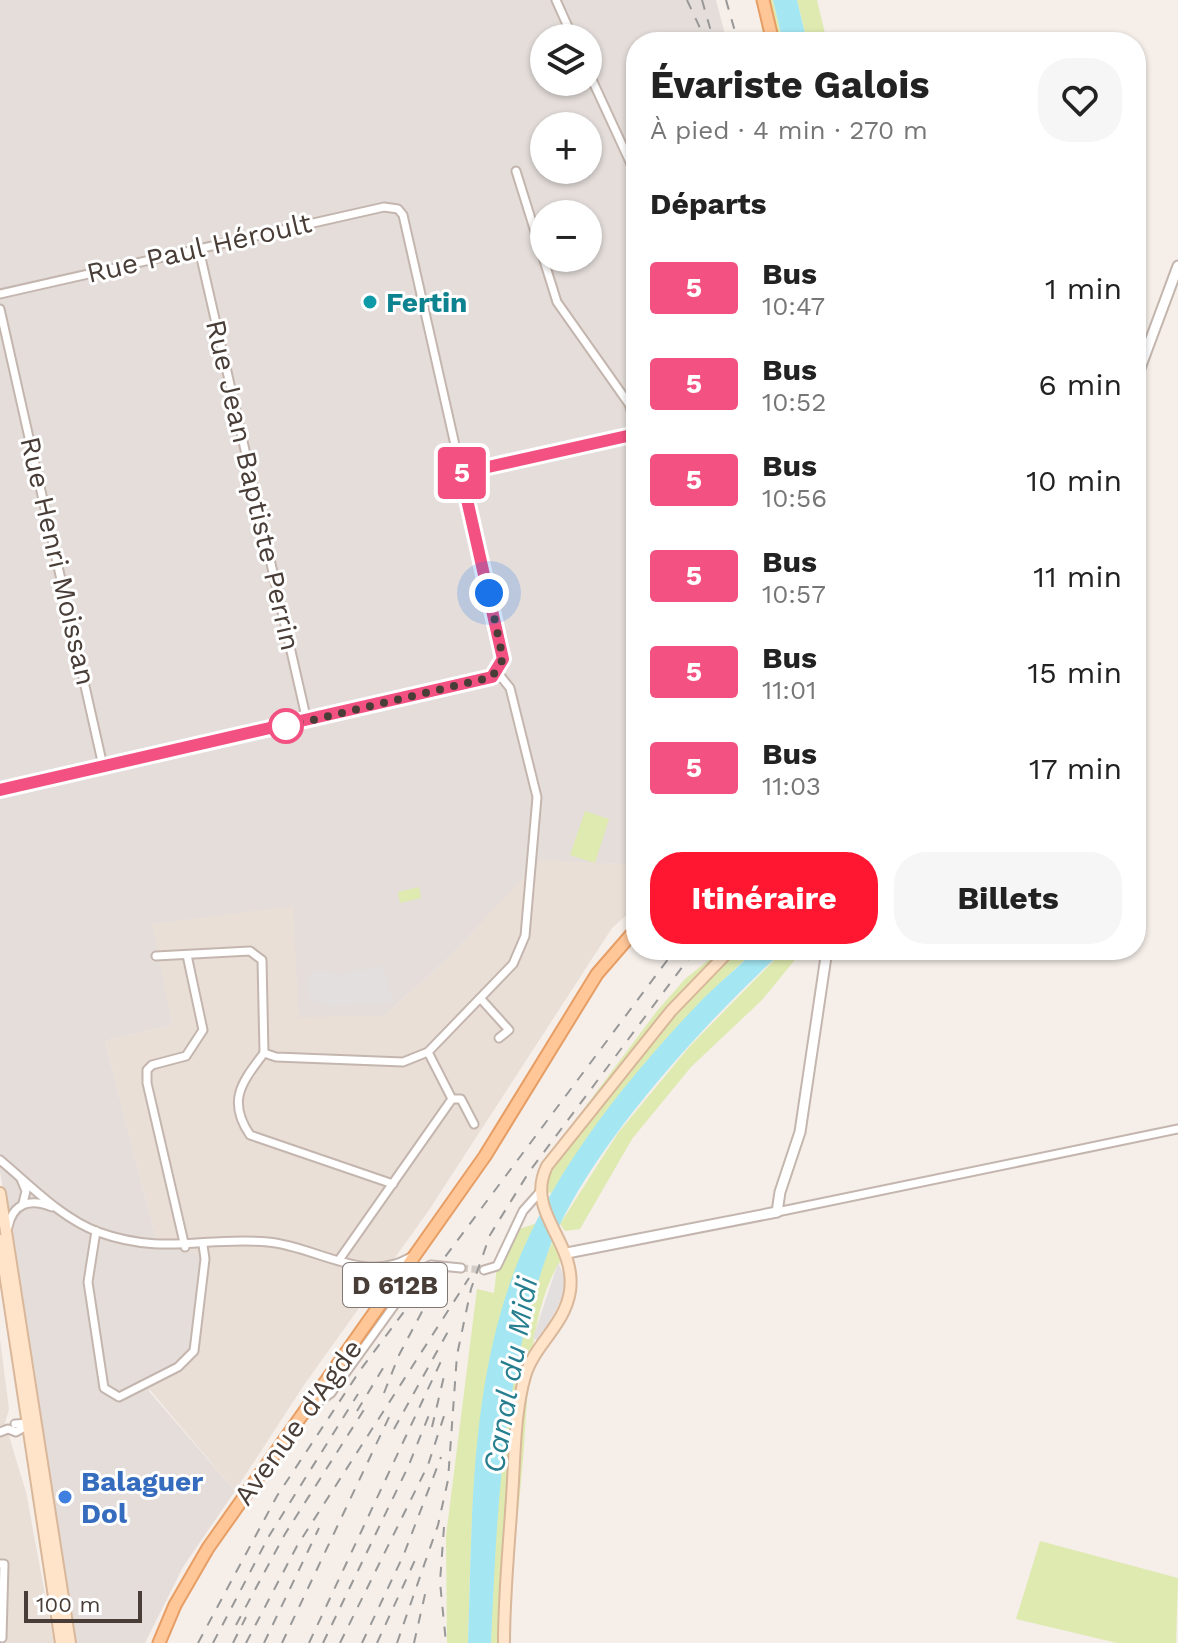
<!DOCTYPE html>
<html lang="fr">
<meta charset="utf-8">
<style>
:root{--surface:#fff;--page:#f6f6f6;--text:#222;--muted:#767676;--accent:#ff1630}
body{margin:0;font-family:"Work Sans",sans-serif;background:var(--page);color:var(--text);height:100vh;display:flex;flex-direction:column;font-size:30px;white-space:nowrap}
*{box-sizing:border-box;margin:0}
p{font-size:26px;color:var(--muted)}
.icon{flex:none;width:44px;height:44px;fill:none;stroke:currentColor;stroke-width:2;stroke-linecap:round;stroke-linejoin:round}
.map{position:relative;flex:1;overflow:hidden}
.details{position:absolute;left:626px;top:32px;width:520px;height:928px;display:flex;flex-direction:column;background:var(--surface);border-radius:32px;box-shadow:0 2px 6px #0004}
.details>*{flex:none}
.badge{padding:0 16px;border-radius:6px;font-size:28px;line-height:52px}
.controls{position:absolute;left:530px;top:24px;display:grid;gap:16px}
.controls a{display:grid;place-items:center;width:72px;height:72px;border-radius:50%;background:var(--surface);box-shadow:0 2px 6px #0004;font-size:40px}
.scale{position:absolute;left:24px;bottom:20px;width:118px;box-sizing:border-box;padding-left:8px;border:4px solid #493d37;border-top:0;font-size:22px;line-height:28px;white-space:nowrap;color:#493d37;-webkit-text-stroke:6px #fff;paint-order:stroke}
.you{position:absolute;width:40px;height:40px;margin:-20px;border:6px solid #fff;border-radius:50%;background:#1a73e8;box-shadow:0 0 0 12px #1a73e833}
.map>.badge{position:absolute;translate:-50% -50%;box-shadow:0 0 0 4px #fff}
h2{padding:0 24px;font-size:30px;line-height:72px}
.round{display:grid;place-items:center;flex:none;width:84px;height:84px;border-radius:32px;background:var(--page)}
.overview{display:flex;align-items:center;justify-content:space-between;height:136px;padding:0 24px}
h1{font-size:38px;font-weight:700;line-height:60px}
.primary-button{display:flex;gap:16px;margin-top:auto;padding:16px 24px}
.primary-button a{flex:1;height:92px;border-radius:32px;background:var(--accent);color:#fff;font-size:32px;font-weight:700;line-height:92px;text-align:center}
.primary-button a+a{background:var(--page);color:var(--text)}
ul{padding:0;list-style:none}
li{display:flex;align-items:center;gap:24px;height:96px;padding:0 24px}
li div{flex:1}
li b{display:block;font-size:30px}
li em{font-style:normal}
li .badge{min-width:88px;font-weight:700;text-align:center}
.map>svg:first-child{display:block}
.residential{fill:#e9dfd7}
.industrial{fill:#e4ddda;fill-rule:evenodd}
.green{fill:#dfeab1}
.parking{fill:#e3dfde}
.water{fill:#a4e7f2}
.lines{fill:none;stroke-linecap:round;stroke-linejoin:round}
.minor-tunnel{stroke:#d3cbc5;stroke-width:7;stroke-dasharray:7 3.5;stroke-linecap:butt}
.minor-casing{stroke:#c4b6ae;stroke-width:11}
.tertiary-casing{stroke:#c4b6ae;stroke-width:13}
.secondary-casing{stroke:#d9b79a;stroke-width:14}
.primary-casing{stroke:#e79e65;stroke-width:15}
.minor{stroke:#fff;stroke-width:7}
.tertiary{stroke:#fff;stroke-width:9}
.secondary{stroke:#ffe4c9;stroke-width:10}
.primary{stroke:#ffc698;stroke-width:11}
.rail{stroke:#989898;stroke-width:2;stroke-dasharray:10 10;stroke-linecap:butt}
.line-casing{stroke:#fff;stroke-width:18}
.line{stroke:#f25182;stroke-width:12}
.walk{stroke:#493d37;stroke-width:8;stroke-dasharray:0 14.4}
.culture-dot{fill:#0f9aa8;stroke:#fff;stroke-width:3}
.stop-dot{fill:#fff;stroke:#f25182;stroke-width:4}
.shop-dot{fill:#3f7fe0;stroke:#fff;stroke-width:3}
.labels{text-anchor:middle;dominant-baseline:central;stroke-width:6;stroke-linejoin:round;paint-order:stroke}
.shield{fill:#fff;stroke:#807773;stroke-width:2}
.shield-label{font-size:26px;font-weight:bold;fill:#493d37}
.street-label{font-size:28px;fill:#493d37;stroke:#fff}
.culture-label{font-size:28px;font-weight:bold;fill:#0d838f;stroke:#fff;text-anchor:start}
.shop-label{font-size:28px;font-weight:bold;fill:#366cbe;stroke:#fff;text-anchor:start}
.water-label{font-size:30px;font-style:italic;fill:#267e8e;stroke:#fff}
</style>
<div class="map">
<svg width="1178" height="1643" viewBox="0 0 1178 1643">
<rect width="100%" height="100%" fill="#f5eee9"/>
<g class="residential">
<polygon points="540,859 636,865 636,907 612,928 429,1210 304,1385 235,1491 150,1390 142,1394 156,1239 105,1041 172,1025 151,924 294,905 384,1016 445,961"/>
<polygon points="0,1339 9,1409 5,1423 26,1492 54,1643 0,1643"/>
</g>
<path class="industrial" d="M0,0H716L727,42H636V865L540,860L445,961L384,1016L299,1017L293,906L152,924L172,1025L105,1041L156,1239L206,1258L196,1357L148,1390L235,1491L183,1567L145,1643H73L35,1372L0,1172ZM544,38H588V82H544ZM544,126H588V170H544ZM544,214H588V258H544Z"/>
<g class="green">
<polygon points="757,0 773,0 783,42 764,42"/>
<polygon points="797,0 817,0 827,42 807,42"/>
<polygon points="585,811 609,819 595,863 570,855"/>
<polygon points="419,887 421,898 400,903 398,892"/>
<polygon points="721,950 755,950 699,1003 566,1170 552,1193 544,1192 541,1169 559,1142 657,1011 685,979"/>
<polygon points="784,950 803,950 762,1000 691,1067 632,1139 580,1229 565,1231 560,1224 618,1133 690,1046"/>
<path d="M537,1223C472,1353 472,1501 468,1643H447L446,1536L477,1289L494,1293L497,1266L514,1231Z"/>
<path d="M554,1238L567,1253C530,1294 528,1393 524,1447C519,1513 510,1577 508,1643H490C497,1508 497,1364 554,1238Z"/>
<polygon points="1040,1541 1178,1578 1176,1643 1117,1643 1016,1619"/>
</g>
<g class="parking">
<polygon points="383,966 393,1002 333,1006 310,1000 308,975 319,969 341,976 341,973"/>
<polygon points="558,1263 565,1277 563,1295 540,1342 533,1338"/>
</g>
<g class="water">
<polygon points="773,0 797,0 807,42 783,42"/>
<path d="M755,950H784C704,1023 584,1153 547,1255C502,1381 497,1510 491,1643H468C472,1524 470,1398 510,1283C546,1179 622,1084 698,1004C716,985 737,969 755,950Z"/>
</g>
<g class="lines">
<polyline class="minor-tunnel" points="461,1268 484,1270"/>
<g class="minor-casing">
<g id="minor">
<polyline points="556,0 573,38"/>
<polyline points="588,71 636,175"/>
<polyline points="516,171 557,302 629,404 636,427"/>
<polyline points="199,249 307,721"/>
<polyline points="0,294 384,207 398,209 403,215 500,644 503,659 498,673"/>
<polyline points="0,309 103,766"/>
<polyline points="461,473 636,434"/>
<polyline points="0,791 470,685 498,673"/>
<polyline points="156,956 250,951 262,960 264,1053"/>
<polyline points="481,999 509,1030 499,1038"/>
<polyline points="264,1053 276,1057 403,1062 428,1052 513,964 525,936 537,797 510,688 498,673"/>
<path d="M264,1053C243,1081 226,1100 250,1135L393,1184"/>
<polyline points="452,1099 461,1099 474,1124"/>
<path d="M0,1160C30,1185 61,1218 98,1232C165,1256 204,1236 268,1242C315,1246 364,1284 409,1258"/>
<polyline points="21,1179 26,1191 23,1203"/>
<polyline points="777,1212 1178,1129"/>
<path d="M8,1227C13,1203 30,1198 52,1207"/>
<polyline points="96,1231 88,1282 104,1388 119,1397 178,1367 194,1351 205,1259 203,1245"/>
<polyline points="185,1247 147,1083 147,1070 152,1065 186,1056 203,1030 187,955"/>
<polyline points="339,1260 452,1099 428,1052"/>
<polyline points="484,1270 497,1266 523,1211 539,1193"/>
<polyline points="312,1407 331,1393 419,1271 431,1265 461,1268"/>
<polyline points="15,1424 30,1423"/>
<polyline points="0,1432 8,1429 16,1432 30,1424"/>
<polyline points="0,1564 4,1564 2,1638"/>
</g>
</g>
<g class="tertiary-casing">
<g id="tertiary">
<polyline points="1136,379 1178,266"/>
<polyline points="567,1253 777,1212 780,1192 800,1132 827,950"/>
</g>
</g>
<g class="secondary-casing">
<g id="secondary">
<polyline points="0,1193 70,1643"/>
<polyline points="0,1240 61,1643"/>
<path d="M504,1643C504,1594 509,1546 512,1497C515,1457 514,1415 525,1376C534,1345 565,1325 570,1291C577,1241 524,1213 547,1166L671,1011L730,950"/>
</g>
</g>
<g class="primary-casing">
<g id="primary">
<polyline points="763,0 773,42"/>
<polyline points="159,1643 175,1605 208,1548 485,1156 597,974 636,929"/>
</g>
</g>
<use href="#minor" class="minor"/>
<use href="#tertiary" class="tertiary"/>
<use href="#secondary" class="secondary"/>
<use href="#primary" class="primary"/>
<g class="rail">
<polyline points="687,0 700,28"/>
<polyline points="702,0 714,42"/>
<polyline points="726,0 738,42"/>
<polyline points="384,1393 399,1355 434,1289"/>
<polyline points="357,1411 388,1360"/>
<polyline points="432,1427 445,1372"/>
<polyline points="394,1429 450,1328"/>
<polyline points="444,1527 440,1582 446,1643"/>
<polyline points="236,1625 285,1534 367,1405"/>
<polyline points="198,1643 277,1496 361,1369 675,950"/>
<polyline points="213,1643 269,1536 358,1394"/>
<polyline points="233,1643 246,1617"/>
<polyline points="246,1643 297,1546 469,1278"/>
<polyline points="264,1643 319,1528"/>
<polyline points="282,1643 391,1413"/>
<polyline points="309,1643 443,1357"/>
<polyline points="323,1643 408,1467 429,1415"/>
<polyline points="340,1643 428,1465 444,1416"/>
<polyline points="362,1643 404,1554 441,1457"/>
<polyline points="377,1643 416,1558"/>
<polyline points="397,1643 438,1525 448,1480 457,1355 471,1289 490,1235 529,1172 695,950"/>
<polyline points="414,1643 426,1590"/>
</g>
</g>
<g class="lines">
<g class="line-casing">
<polyline id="line" points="0,790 492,677 503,659 461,473 636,434"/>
</g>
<use href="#line" class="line"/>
<polyline class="walk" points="286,726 279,728 492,677 503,659 489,593"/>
</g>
<circle class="culture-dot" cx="370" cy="302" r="8"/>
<circle class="stop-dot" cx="286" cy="726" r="16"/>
<circle class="shop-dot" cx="65" cy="1497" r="8"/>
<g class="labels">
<rect class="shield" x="343" y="1263" width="104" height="44" rx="6"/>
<g class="shield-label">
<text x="395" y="1285">D 612B</text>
</g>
<g class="street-label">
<text transform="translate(199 248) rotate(-13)">Rue Paul Héroult</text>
<text transform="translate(253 485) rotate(77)">Rue Jean Baptiste Perrin</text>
<text transform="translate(58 561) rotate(77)">Rue Henri Moissan</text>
<text transform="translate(298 1422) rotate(-54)">Avenue d'Agde</text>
</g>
<g class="culture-label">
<text x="386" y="302">Fertin</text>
</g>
<g class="shop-label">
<text x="81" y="1481">Balaguer<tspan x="81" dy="32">Dol</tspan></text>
</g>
<g class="water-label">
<text transform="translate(510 1375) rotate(-80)">Canal du Midi</text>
</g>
</g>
</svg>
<div class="controls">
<a><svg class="icon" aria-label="layers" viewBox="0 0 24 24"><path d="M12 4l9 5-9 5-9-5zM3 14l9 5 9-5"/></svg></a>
<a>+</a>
<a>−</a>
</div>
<div class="scale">100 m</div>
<div class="you" style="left:489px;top:593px"></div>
<b class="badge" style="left:462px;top:473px;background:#f25182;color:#fff">5</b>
<section class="details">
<div class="overview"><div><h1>Évariste Galois</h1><p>À pied · 4 min · 270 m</p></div><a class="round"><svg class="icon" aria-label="heart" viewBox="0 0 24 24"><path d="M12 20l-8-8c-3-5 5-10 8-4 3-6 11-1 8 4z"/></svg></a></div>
<h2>Départs</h2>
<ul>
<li><span class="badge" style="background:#f25182;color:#fff">5</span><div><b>Bus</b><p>10:47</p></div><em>1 min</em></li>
<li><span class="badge" style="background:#f25182;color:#fff">5</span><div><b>Bus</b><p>10:52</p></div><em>6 min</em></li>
<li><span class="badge" style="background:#f25182;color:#fff">5</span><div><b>Bus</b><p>10:56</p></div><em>10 min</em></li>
<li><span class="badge" style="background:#f25182;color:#fff">5</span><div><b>Bus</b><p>10:57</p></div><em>11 min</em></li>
<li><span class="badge" style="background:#f25182;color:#fff">5</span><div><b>Bus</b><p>11:01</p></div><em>15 min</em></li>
<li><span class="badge" style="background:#f25182;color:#fff">5</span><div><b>Bus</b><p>11:03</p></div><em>17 min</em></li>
</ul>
<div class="primary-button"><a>Itinéraire</a><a>Billets</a></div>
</section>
</div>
